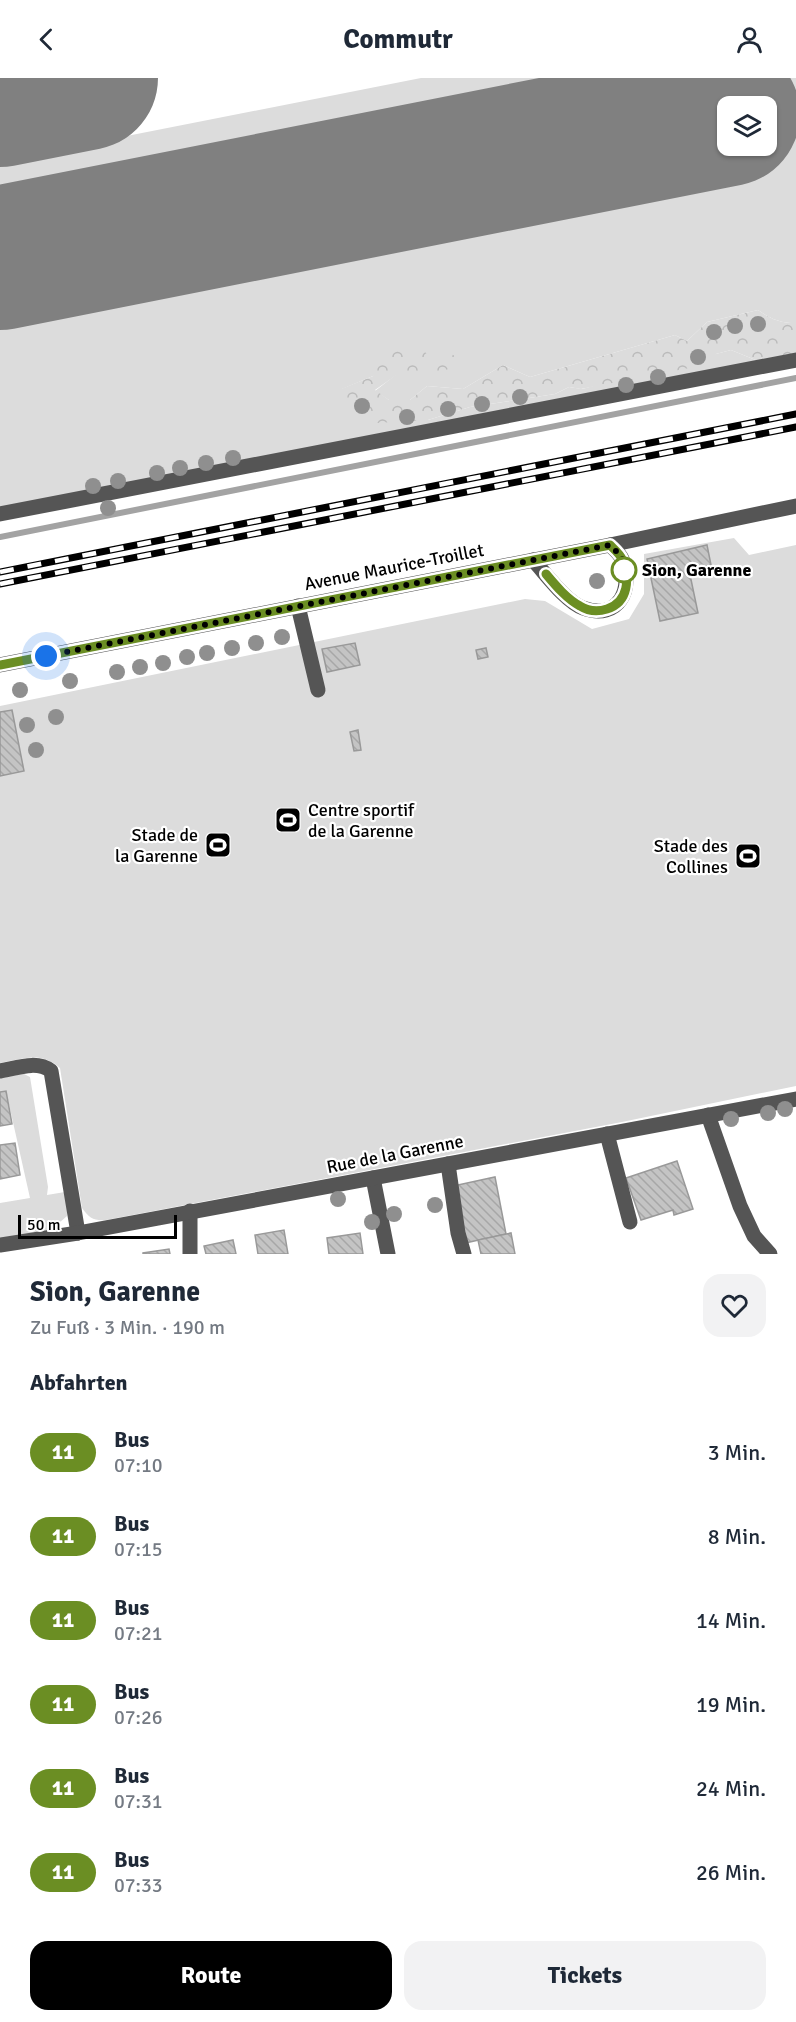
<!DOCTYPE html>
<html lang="de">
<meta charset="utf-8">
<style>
:root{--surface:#fff;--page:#f2f2f3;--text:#1f2937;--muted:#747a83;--accent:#000}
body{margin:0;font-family:Signika,sans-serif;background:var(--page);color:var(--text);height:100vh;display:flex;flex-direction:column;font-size:22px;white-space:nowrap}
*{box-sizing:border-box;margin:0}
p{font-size:20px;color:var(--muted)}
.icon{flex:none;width:33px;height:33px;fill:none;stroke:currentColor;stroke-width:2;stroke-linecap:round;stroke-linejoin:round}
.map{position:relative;height:1176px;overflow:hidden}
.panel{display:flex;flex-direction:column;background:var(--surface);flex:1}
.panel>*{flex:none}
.badge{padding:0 12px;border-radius:20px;font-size:21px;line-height:39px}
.tools{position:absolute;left:717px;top:18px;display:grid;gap:12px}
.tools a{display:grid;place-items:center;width:60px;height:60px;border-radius:12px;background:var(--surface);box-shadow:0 2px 4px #0004;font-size:30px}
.scale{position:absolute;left:18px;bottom:15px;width:159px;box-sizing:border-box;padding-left:6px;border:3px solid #000;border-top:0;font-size:16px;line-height:21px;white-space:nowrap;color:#000;-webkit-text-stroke:4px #fff;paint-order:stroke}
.you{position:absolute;width:30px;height:30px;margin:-15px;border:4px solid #fff;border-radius:50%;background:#1a73e8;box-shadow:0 0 0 9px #1a73e833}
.map>.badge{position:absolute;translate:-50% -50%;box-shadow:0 0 0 3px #fff}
h2{padding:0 30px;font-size:22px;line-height:54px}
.round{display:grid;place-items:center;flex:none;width:63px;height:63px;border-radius:18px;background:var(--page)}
.head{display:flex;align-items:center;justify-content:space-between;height:102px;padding:0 30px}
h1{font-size:28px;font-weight:700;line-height:45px}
.button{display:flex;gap:12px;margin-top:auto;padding:12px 30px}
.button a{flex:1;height:69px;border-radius:18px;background:var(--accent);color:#fff;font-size:24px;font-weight:700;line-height:69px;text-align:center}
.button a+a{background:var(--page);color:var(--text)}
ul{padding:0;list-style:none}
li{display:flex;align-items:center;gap:18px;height:84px;padding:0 30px}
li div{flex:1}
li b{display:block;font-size:22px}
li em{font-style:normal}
li .badge{min-width:66px;font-weight:700;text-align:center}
header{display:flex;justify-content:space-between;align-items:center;height:78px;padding:0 30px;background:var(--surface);font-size:27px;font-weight:700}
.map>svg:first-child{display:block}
.green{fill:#dcdcdc;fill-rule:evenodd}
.forest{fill:url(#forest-crowns)}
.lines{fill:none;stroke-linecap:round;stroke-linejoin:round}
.stream{stroke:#a3a3a3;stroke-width:6}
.runway{stroke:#808080;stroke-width:144}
.building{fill:url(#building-back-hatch);stroke:#999;stroke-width:1.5}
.minor{stroke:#555;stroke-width:15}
.rail-casing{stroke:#000;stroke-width:7}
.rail{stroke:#fff;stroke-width:4.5;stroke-dasharray:14;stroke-linecap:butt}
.tree{fill:#8f8f8f}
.line-casing{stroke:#fff;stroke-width:14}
.line{stroke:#6b8e23;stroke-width:9}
.walk{stroke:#000;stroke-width:6;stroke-dasharray:0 10.8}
.stop-dot{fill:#fff;stroke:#6b8e23;stroke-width:3}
.labels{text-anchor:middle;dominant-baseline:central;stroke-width:4.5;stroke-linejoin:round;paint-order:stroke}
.street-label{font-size:18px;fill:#000;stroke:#fff}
.stop-label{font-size:18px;font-weight:bold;fill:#000;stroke:#fff;text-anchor:start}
.poi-label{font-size:18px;fill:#000;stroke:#fff;text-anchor:end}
</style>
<header><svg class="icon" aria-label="back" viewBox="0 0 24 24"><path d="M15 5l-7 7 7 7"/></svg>Commutr<svg class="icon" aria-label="person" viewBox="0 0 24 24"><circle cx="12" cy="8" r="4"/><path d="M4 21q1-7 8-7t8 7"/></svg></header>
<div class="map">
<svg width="796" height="1176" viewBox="0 0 796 1176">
<defs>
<pattern id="forest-crowns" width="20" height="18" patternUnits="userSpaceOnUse" patternTransform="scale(1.5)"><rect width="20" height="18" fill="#dcdcdc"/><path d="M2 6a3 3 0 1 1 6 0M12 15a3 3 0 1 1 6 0" fill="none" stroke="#bbb"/></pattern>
<pattern id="building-back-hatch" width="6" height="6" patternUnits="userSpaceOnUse" patternTransform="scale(1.5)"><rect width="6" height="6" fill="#c4c4c4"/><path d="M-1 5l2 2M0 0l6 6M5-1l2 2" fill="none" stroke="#a7a7a7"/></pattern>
</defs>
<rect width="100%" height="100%" fill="#fff"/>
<g class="green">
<path d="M421,0H796V245C780,245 771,241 758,232L707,244L687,263L675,257L530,299L503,287L463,311L427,308L410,322H389L375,313L398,295L430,280L373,298L342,311L428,342L470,329L555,316L569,309L582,311L731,272L758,283L0,432V83ZM728,28H766V68H728Z"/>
<path d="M734,460L749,477L796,467V1008L622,1044L106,1142C94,1143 89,1140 82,1130L60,990C41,973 23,981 0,985V628L525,521L545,523L592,551L629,541L644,516V476Z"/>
<polygon points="24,996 30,999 48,1109 47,1117 65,1114 68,1127 67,1138 51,1152 0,1162 0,1125 30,1120 6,1013 0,1014 0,1000"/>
</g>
<path class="forest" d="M758,232C771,241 780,245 796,245V277L758,283L731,272L716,276L710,286L581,311L569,309L555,316L470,329L428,342L360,346L341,311L373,298L381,275L421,269L430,280L448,274L465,284L455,290L407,299L398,296L375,312L389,322H410L427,308L463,311L503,287L530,299L675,257L687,263L707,244Z"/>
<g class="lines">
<polyline class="stream" points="0,459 796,300"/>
<g class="runway">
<polyline points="0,17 86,0"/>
<polyline points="0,180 728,36"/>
</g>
</g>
<g class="building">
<polygon points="707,467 711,487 689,492 698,535 660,543 647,481"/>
<polygon points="355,565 360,587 327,594 322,571"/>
<polygon points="486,570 488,579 478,581 476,572"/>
<polygon points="12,632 24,693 0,698 0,634"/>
<polygon points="358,652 361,672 354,673 350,654"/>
<polygon points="6,1013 12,1046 0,1048 0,1014"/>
<polygon points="15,1065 20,1097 0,1101 0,1067"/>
<polygon points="677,1083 693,1131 674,1137 673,1132 641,1142 626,1100"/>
<polygon points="495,1099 506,1156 465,1165 453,1108"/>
<polygon points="284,1152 288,1176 258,1176 255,1157"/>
<polygon points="360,1155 363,1176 329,1176 327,1160"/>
<polygon points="511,1155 515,1176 481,1176 478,1162"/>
<polygon points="233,1162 236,1176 206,1176 204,1168"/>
<polygon points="169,1171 170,1176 143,1176 143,1175"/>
</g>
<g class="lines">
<g class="minor">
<polyline points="0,436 796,282"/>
<path d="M533,482C546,496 566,524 583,530C619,543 634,511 622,481C620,476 614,471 610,467"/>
<polyline points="298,528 318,612"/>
<polyline points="0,587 610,467 796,428"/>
<path d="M0,993C17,990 37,982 51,993L78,1155"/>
<polyline points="708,1037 740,1128 754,1158 770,1176"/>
<polyline points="607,1056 630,1144"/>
<polyline points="448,1086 458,1155 464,1176"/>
<polyline points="373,1100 388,1176"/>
<polyline points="190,1133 190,1176"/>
<polyline points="0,1167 78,1155 796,1021"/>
</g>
<g class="rail-casing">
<g id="rail">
<polyline points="0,494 796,336"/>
<polyline points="0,506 796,349"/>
</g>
</g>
<use href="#rail" class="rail"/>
</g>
<g class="tree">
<circle cx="758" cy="246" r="8"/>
<circle cx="735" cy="248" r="8"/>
<circle cx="714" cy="254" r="8"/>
<circle cx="698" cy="279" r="8"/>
<circle cx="658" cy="299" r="8"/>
<circle cx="626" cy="307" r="8"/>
<circle cx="520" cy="319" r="8"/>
<circle cx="482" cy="326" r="8"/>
<circle cx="362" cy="328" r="8"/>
<circle cx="448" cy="331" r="8"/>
<circle cx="407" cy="339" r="8"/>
<circle cx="233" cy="380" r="8"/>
<circle cx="206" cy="385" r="8"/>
<circle cx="180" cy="390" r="8"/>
<circle cx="157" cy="395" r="8"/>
<circle cx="118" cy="403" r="8"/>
<circle cx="93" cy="408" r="8"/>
<circle cx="108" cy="430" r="8"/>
<circle cx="597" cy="503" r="8"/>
<circle cx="282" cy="559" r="8"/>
<circle cx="256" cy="565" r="8"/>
<circle cx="232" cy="570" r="8"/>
<circle cx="207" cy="575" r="8"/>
<circle cx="187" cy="579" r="8"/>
<circle cx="163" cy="585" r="8"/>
<circle cx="140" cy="589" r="8"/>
<circle cx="117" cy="594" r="8"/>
<circle cx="70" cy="603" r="8"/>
<circle cx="20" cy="612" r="8"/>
<circle cx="56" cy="639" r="8"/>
<circle cx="27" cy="647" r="8"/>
<circle cx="36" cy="672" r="8"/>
<circle cx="785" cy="1031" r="8"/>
<circle cx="768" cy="1035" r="8"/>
<circle cx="731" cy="1041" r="8"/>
<circle cx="338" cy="1121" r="8"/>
<circle cx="435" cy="1127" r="8"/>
<circle cx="394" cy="1136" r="8"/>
<circle cx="372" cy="1144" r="8"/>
</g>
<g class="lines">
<g class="line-casing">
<path id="line" d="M0,587L610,467C614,471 620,476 622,481C630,500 629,524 607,531C598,534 588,533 580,528C567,521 556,508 546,496"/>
</g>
<use href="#line" class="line"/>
<polyline class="walk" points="46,578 610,467 622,479 625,494 624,492"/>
</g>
<defs>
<g id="stadium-square" transform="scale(1.35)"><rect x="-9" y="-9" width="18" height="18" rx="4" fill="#000" stroke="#fff"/><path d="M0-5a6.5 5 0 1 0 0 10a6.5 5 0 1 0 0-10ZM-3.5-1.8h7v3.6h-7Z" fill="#fff"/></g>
</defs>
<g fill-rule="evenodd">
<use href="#stadium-square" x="288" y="742"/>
<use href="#stadium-square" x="218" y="767"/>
<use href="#stadium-square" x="748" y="778"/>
</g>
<circle class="stop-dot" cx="624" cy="492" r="12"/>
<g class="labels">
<g class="street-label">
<text transform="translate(394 489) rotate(-11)">Avenue Maurice-Troillet</text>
<text transform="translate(395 1076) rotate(-11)">Rue de la Garenne</text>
</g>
<g class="stop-label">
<text x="642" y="492">Sion, Garenne</text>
</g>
<g class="poi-label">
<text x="308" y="732" text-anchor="start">Centre sportif<tspan x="308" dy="21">de la Garenne</tspan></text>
<text x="198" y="757">Stade de<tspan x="198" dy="21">la Garenne</tspan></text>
<text x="728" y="768">Stade des<tspan x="728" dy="21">Collines</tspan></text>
</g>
</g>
</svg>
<div class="tools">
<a><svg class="icon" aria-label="layers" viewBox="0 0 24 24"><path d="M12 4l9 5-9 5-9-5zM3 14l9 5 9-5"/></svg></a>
</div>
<div class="scale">50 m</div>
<div class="you" style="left:46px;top:578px"></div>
</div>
<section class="panel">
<div class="head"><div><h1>Sion, Garenne</h1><p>Zu Fuß · 3 Min. · 190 m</p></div><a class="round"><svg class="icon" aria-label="heart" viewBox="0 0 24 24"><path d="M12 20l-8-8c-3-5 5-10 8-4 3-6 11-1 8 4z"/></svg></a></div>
<h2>Abfahrten</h2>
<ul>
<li><span class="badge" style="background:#6b8e23;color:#fff">11</span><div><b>Bus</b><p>07:10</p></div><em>3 Min.</em></li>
<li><span class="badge" style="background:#6b8e23;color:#fff">11</span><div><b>Bus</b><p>07:15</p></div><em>8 Min.</em></li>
<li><span class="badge" style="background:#6b8e23;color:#fff">11</span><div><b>Bus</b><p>07:21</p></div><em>14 Min.</em></li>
<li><span class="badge" style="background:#6b8e23;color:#fff">11</span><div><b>Bus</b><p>07:26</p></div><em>19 Min.</em></li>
<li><span class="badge" style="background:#6b8e23;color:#fff">11</span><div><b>Bus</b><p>07:31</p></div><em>24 Min.</em></li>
<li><span class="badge" style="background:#6b8e23;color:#fff">11</span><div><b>Bus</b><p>07:33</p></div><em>26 Min.</em></li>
</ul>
<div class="button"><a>Route</a><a>Tickets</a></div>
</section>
